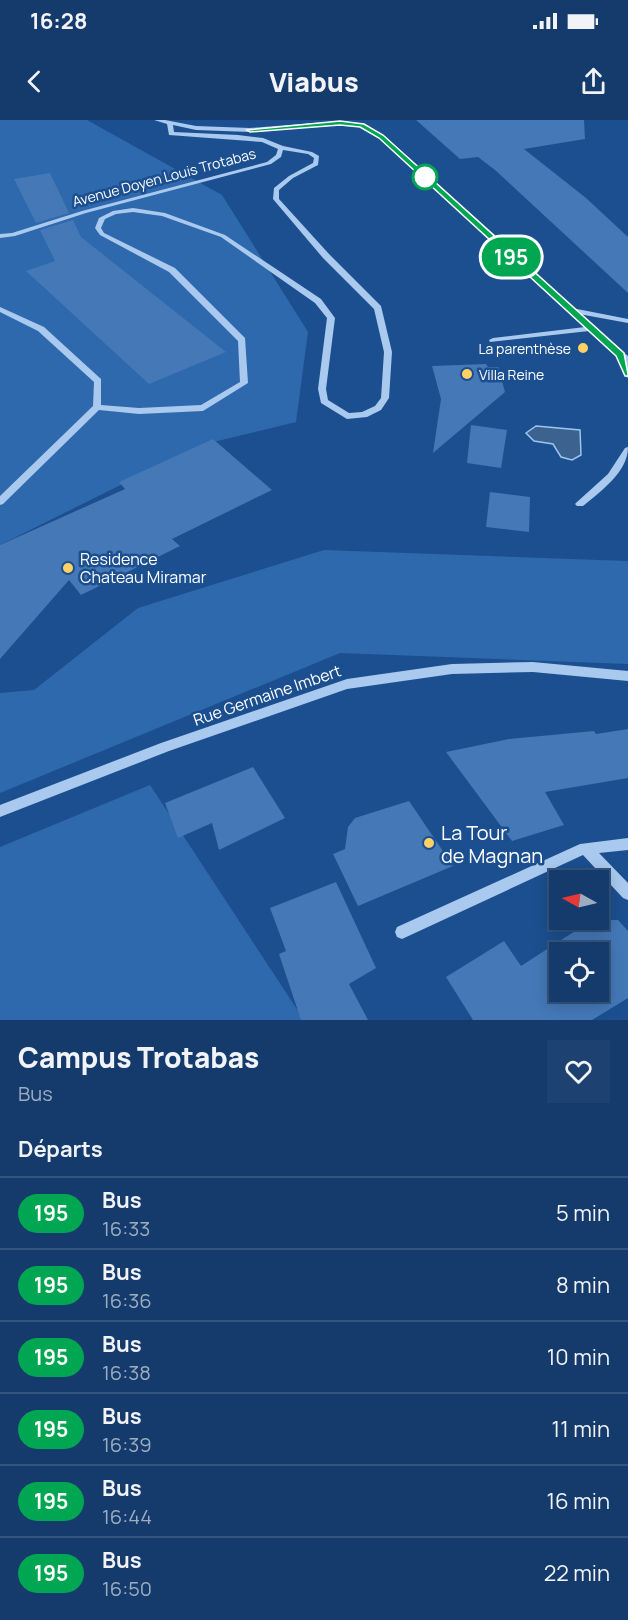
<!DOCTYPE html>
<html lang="fr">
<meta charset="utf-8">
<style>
:root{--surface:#143b6b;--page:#1d4271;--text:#f1f3f6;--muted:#9dadc1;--line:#33557e}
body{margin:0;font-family:Manrope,sans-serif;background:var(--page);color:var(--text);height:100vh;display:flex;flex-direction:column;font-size:22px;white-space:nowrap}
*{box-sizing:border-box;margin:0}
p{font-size:20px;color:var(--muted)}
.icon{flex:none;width:33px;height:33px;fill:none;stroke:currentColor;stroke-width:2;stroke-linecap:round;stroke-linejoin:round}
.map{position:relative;height:900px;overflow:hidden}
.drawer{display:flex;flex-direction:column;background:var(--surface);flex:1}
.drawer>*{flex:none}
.badge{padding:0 12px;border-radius:20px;font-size:21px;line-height:39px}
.needle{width:39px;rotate:278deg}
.tools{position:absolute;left:549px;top:750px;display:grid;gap:12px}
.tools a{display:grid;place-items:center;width:60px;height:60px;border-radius:0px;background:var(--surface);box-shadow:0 3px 15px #0003,0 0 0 2px var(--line);font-size:30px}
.map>.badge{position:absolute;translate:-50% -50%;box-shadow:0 0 0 3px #fff}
h2{padding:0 18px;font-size:22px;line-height:54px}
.round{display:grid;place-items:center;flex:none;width:63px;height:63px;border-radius:0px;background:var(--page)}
.headline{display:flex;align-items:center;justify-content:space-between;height:102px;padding:0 18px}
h1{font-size:28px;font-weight:800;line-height:45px}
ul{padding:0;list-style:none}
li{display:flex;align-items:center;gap:18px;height:72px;padding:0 18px;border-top:2px solid var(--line)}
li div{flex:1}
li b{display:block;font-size:22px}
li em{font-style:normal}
li .badge{min-width:66px;font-weight:700;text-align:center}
.status{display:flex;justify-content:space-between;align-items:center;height:42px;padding:0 30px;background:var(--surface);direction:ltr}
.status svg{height:16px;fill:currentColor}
header{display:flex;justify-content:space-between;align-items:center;height:78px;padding:0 18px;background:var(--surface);font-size:27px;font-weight:800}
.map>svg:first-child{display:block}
.green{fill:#2e69ad}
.water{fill:#3c6290;stroke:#9cc4f0;stroke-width:1.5}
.building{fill:#4478b7;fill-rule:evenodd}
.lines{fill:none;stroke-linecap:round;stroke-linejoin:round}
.minor{fill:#a9c9ee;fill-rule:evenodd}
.line{fill:#00a651;stroke:#fff;stroke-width:1.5}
.stop-dot{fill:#fff;stroke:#00a651;stroke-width:3}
.poi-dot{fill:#ffd166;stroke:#1b4f8f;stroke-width:2}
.labels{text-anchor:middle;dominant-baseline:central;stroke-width:5;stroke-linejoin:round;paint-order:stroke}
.far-street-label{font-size:14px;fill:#fff;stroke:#1b4f8f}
.far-poi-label{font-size:14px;fill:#fff;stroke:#1b4f8f;text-anchor:end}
.poi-label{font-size:16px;fill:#fff;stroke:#1b4f8f;text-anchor:start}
.street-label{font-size:16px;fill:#fff;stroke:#1b4f8f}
.near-poi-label{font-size:20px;fill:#fff;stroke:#1b4f8f;text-anchor:start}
</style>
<div class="status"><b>16:28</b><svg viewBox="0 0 49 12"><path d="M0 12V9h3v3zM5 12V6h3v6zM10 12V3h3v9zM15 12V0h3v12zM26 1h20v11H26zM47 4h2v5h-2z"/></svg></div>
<header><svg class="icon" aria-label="back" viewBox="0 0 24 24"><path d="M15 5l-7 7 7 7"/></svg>Viabus<svg class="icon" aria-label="share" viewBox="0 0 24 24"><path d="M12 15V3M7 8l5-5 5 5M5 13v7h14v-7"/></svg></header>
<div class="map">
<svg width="628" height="900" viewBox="0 0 628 900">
<rect width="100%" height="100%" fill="#1b4f8f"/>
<g class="green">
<polygon points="0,0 87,0 222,75 308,212 296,302 201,325 0,425"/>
<polygon points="324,430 628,441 628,544 340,533 0,673 0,573 34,570 138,488"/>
<polygon points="150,665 304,900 0,900 0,727"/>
</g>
<polygon class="water" points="536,306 580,310 581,335 572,340 561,337 553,324 534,321 526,313"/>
<g class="building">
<polygon points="416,0 584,0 585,19 524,29 586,78 628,117 628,173 495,50 478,37 460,39"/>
<polygon points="50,53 69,93 36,103 14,59"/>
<polygon points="73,100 81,117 226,232 149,264 26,151 55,141 40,110"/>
<polygon points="486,244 488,247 498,247 505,272 433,333 441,279 432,246"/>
<polygon points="471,305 507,310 501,348 467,343"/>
<polygon points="213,319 272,370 172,419 180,426 81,475 69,460 0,539 0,425 125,369 119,362"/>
<polygon points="490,372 530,377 529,412 486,407"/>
<polygon points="628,609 628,658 545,672 564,705 512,721 446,632 509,619 594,611 596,614"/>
<polygon points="253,647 285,698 219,730 212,703 178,718 165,683"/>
<polygon points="409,681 453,746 358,786 333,734 345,729 348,707 355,698"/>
<polygon points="336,762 376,848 349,864 368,900 301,900 279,834 286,831 270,788"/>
<path d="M592,800H618L628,811V878L592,900H473L446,857L504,821L521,846ZM560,832H598V872H560Z"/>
</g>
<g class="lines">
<g class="minor">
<polygon points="154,0 165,0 196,6 250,8 340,1 364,4 383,15 572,188 628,199 628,203 579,194 628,236 628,258 624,255 617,235 589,211 490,222 489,220 493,218 585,207 379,17 361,7 340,5 250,12 196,10 173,5 174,12 238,15 263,18 283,26 312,32 319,36 318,45 293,58 279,70 279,79 329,134 381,186 392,232 389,278 381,290 367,297 347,299 321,283 318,269 327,198 315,183 221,117 162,96 133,92 116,94 105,99 101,108 104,113 175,148 245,218 248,263 203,291 139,294 99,290 3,384 0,385 0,376 93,286 94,262 38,211 0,192 0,187 44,207 101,259 101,285 139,288 201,285 240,262 238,221 169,152 100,115 95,108 99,98 113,91 133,88 165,93 225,115 321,179 335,198 326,269 328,280 349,293 362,292 375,286 381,278 384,232 374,189 323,138 273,79 274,68 289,56 313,43 314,38 308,34 283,30 281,37 271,44 86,93 15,116 0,118 0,114 12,113 82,91 267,42 276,35 278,29 262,22 169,15 167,4"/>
<path d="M628,327C628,352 601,371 583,386H577L575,384L577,382L608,354L625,328Z"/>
<polygon points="533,542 628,551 628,561 533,552 452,554 347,569 169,631 0,697 0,685 161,623 347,559 452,544"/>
<polygon points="628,718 628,730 599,733 628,763 628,780 623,778 583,735 402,819 397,817 395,812 397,807 580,724"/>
</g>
</g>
<polygon class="line" points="340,1 364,4 383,15 624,233 628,254 628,256 625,256 616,236 379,18 360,7 340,5 250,12 247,10"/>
<circle class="stop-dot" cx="425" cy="57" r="12"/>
<g class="poi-dot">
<circle cx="583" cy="228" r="6"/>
<circle cx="467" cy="254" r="6"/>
<circle cx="68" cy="448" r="6"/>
<circle cx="429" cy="723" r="6"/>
</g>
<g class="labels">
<g class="far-street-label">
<text transform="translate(164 57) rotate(-15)">Avenue Doyen Louis Trotabas</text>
</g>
<g class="far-poi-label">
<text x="571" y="228">La parenthèse</text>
<text x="479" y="254" text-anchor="start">Villa Reine</text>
</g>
<g class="poi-label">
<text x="80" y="439">Residence<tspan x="80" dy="18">Chateau Miramar</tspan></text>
</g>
<g class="street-label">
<text transform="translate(267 575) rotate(-19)">Rue Germaine Imbert</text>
</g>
<g class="near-poi-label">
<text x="441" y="712">La Tour<tspan x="441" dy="23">de Magnan</tspan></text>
</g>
</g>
</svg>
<div class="tools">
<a><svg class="needle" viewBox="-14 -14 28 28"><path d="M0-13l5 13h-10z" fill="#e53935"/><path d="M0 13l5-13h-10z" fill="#9dadc1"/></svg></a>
<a><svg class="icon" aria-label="locate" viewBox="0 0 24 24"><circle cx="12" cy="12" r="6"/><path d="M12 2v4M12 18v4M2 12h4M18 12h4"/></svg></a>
</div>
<b class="badge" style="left:511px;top:137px;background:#00a651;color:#fff">195</b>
</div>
<section class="drawer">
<div class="headline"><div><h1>Campus Trotabas</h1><p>Bus</p></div><a class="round"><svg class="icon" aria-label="heart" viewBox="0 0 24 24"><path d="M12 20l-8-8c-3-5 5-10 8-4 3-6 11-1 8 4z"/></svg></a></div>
<h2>Départs</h2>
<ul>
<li><span class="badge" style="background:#00a651;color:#fff">195</span><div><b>Bus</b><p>16:33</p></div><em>5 min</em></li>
<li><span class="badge" style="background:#00a651;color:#fff">195</span><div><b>Bus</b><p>16:36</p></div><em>8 min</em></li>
<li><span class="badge" style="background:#00a651;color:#fff">195</span><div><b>Bus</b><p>16:38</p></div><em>10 min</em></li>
<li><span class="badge" style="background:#00a651;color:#fff">195</span><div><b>Bus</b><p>16:39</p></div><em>11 min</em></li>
<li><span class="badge" style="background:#00a651;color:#fff">195</span><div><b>Bus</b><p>16:44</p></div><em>16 min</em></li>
<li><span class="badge" style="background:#00a651;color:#fff">195</span><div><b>Bus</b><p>16:50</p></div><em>22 min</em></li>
</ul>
</section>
